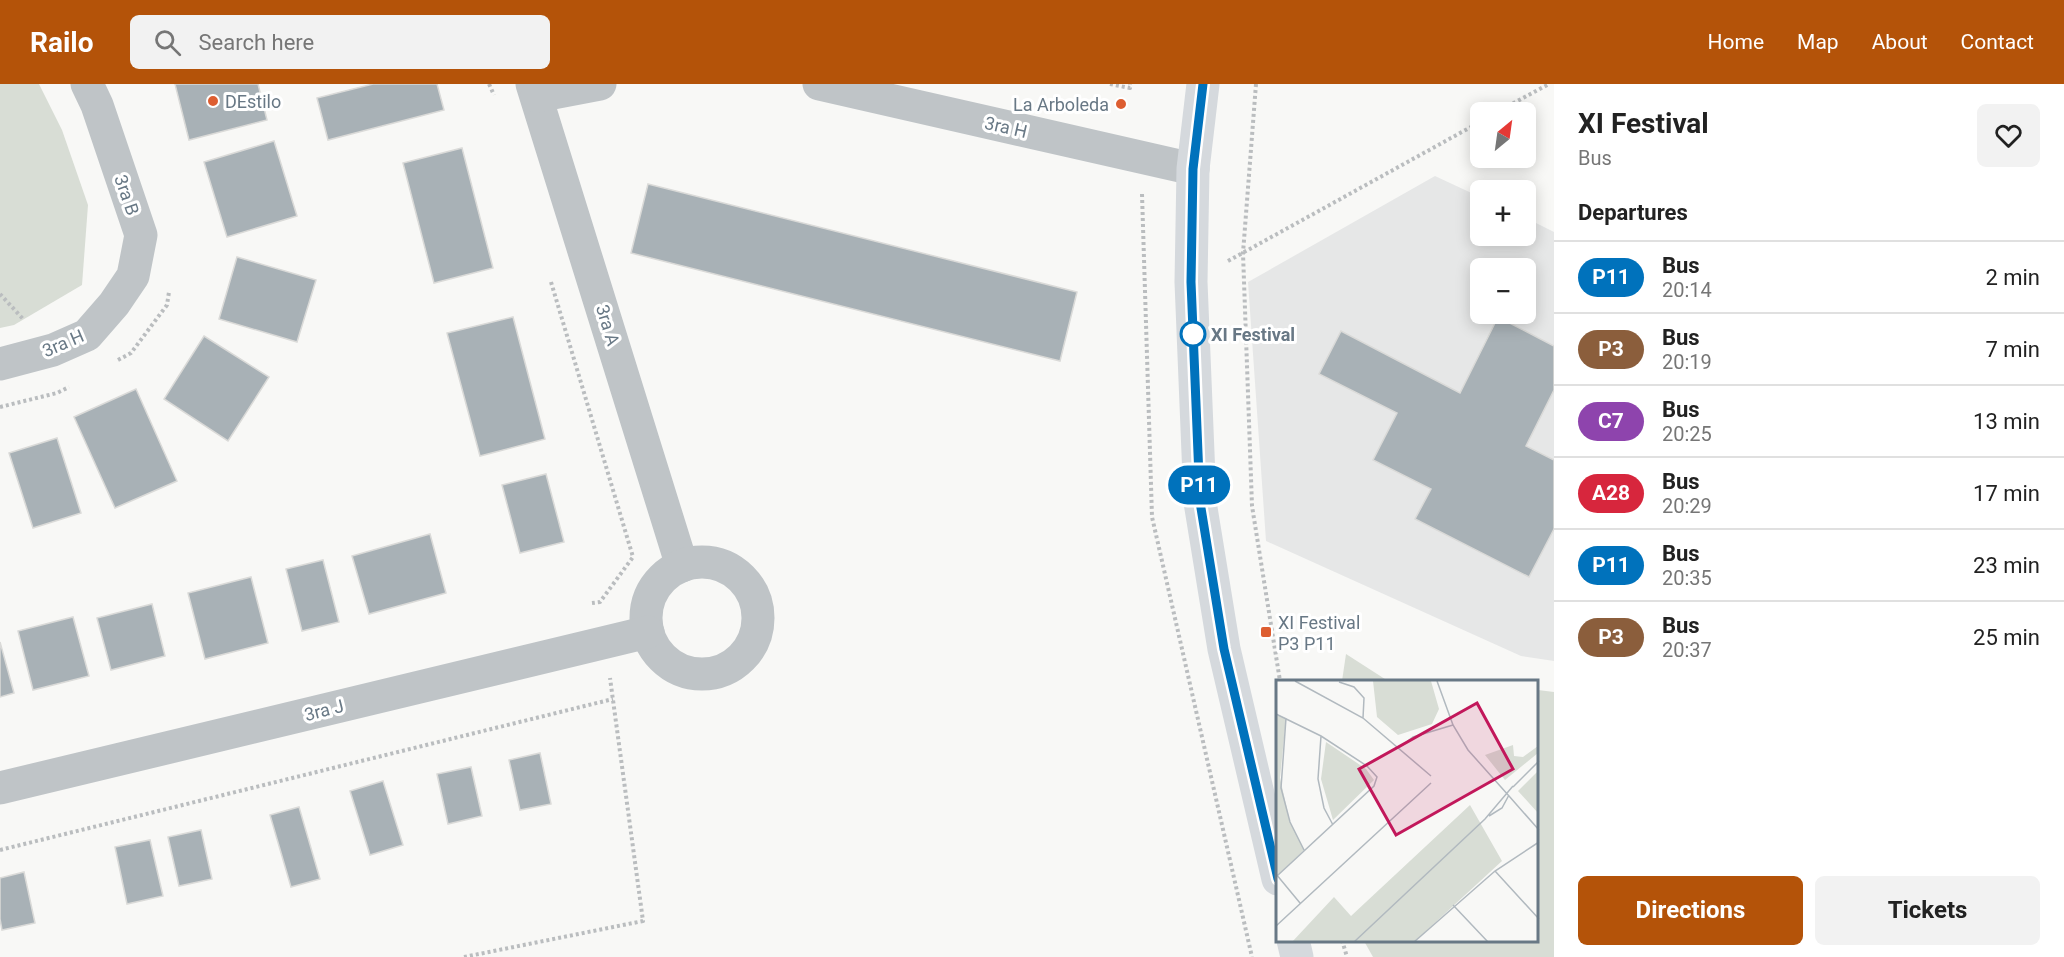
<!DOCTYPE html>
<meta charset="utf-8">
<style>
:root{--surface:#fff;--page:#f2f2f2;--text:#222;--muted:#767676;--line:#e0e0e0;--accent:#b45309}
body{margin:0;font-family:Roboto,sans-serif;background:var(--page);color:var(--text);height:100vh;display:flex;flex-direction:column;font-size:22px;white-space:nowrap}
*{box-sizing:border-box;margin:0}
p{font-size:20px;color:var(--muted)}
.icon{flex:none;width:33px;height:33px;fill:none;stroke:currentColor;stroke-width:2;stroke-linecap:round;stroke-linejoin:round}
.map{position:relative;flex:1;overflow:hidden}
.sheet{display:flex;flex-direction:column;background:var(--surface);width:510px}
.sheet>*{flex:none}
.badge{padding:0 12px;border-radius:20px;font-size:21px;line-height:39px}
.needle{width:39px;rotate:29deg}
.buttons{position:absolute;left:1470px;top:18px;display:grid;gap:12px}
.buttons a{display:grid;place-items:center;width:66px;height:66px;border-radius:9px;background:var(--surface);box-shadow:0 3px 15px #0003;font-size:30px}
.map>.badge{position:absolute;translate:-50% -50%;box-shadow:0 0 0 3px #fff}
h2{padding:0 24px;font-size:22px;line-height:54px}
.round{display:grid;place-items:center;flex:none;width:63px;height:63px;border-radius:9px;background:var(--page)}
.summary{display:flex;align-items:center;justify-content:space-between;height:102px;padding:0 24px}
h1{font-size:28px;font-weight:700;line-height:45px}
.primary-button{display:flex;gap:12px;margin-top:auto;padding:12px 24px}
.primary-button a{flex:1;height:69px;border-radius:9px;background:var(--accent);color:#fff;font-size:24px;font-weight:700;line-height:69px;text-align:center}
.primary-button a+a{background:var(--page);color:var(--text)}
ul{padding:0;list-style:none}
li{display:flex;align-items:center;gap:18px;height:72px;padding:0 24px;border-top:2px solid var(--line)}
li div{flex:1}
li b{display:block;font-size:22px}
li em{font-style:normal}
li .badge{min-width:66px;font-weight:700;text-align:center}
header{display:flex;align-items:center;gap:36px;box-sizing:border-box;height:84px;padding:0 30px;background:var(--accent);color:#fff}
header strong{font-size:28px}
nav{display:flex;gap:33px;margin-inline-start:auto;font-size:21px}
.search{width:420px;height:54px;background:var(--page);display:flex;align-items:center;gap:15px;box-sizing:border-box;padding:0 21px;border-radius:9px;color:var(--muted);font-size:22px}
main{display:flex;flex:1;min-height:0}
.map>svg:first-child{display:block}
.built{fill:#e6e7e7;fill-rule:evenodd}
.green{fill:#d8ddd5}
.building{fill:#a8b1b6;stroke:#dadad8;stroke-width:1.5}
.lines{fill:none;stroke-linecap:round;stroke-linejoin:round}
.path{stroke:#babdbf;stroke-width:4;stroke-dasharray:3 3;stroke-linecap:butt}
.minor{stroke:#bfc4c7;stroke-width:33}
.secondary{stroke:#d5d9dd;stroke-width:33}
.line-casing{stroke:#fff;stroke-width:14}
.line{stroke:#0072bc;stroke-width:9}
.poi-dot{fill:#dd5e31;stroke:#fff;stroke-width:2}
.stop-dot{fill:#fff;stroke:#0072bc;stroke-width:3}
.labels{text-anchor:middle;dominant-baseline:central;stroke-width:6;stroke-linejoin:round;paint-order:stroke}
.poi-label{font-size:18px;fill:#687885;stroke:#fff;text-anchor:start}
.street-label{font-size:18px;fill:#687885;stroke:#fff}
.stop-label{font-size:18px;font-weight:bold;fill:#687885;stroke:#fff;text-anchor:start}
.inset-road{fill:none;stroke:#b1b9bf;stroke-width:1.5}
.view{fill:#c2185b;fill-opacity:0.15;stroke:#c2185b;stroke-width:3}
.inset-edge{fill:none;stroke:#687885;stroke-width:3}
</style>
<header>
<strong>Railo</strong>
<div class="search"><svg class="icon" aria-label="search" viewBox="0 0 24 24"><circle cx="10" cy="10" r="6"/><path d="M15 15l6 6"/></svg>Search here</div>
<nav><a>Home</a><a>Map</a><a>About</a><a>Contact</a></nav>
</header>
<main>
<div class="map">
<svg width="1554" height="873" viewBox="0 0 1554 873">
<rect width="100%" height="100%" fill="#f8f8f6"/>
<path class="built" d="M1435,92L1480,113V152H1526V134L1554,148V577L1521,572L1266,457L1248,198ZM1480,184H1526V230H1480Z"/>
<g class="green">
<polygon points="0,0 39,0 62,46 88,121 82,201 14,241 0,244"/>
<polygon points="1346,570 1388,597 1342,597"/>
<polygon points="1538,606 1554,608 1554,873 1373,873 1364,857 1538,856"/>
</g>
<g class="building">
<polygon points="175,0 258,0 267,36 189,56"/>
<polygon points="373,0 437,0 444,26 328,56 317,14"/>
<polygon points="274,57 297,132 227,153 204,78"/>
<polygon points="462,64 493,184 434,199 403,79"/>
<polygon points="648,100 1077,208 1060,277 631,169"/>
<polygon points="237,173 316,196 297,258 219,235"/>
<polygon points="513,233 545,355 480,372 447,249"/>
<polygon points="1498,233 1554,262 1554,306 1526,362 1554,376 1554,445 1529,493 1415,435 1431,405 1373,376 1397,329 1319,290 1341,247 1460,309"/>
<polygon points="204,252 269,293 228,357 164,315"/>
<polygon points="136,305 177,397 115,424 74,333"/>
<polygon points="57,354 81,429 33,444 9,369"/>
<polygon points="546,390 564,458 520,469 502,401"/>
<polygon points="430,450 446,509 369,530 352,472"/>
<polygon points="323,476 339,538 302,547 286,485"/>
<polygon points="251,493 268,559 205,575 188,509"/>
<polygon points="152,520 165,572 111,586 97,534"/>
<polygon points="73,533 89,592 33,606 18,547"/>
<polygon points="0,558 14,609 0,613"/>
<polygon points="540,669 551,720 520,726 509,676"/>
<polygon points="471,683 482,732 448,740 437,690"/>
<polygon points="383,697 403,761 370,771 350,707"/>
<polygon points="299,723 320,795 291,803 270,731"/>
<polygon points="201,746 212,795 179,802 168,753"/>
<polygon points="150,756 163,812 127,820 115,763"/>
<polygon points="24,788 35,839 2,846 0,835 0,794"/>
</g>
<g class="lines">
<g class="path">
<polyline points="489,0 494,11"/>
<polyline points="1110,0 1130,4 1130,0"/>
<polyline points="1256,0 1243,169 1252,422 1280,597"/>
<polyline points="1497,28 1549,0"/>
<polyline points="1142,110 1152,433 1252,873"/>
<polyline points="1228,177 1480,38"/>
<polyline points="551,198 633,473 600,518 592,519"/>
<polyline points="0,210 24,236"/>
<polyline points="118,276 131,269 167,221 169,208"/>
<polyline points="0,323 57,309 69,303"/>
<polyline points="0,766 613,615"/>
<polyline points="1342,856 1347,873"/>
<polyline points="464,873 643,837 610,594"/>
</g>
<g class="minor">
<polyline points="532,0 682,482"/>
<polyline points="819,0 1193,85"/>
<polyline points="537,12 600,0"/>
<polyline points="0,280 53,266 87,251 114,220 133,192 141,151 97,21 87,0"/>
<circle cx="702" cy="534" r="56"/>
<polyline points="0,704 648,548"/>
</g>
<g class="secondary">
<polyline points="1203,0 1193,85 1191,198 1200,418 1224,565 1278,795"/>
<polyline points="1293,856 1297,873"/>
</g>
</g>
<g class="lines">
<g class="line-casing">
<polyline id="line" points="1203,0 1193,85 1191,198 1200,418 1224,565 1278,795"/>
</g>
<use href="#line" class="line"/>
</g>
<g class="poi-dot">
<circle cx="213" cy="17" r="6"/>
<circle cx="1121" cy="20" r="6"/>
<rect x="1260" y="542" width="12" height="12" rx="3"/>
</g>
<circle class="stop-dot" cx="1193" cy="250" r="12"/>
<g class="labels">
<g class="poi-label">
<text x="225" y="17">DEstilo</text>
<text x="1109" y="20" text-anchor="end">La Arboleda</text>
<text x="1278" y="538">XI Festival<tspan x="1278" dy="21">P3 P11</tspan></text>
</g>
<g class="street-label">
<text transform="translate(1006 43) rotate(13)">3ra H</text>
<text transform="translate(127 111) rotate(71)">3ra B</text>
<text transform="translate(608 241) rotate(73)">3ra A</text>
<text transform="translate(63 259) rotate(-23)">3ra H</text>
<text transform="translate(324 626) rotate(-14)">3ra J</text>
</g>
<g class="stop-label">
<text x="1211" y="250">XI Festival</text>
</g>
</g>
<g transform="translate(1276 596)">
<rect width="262" height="262" fill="#f8f8f6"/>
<path d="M97,1H155L163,29L156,44L122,55L101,37ZM0,35L10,38L4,98L14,142L28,170L1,196ZM50,62L90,89L98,100L57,140L45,99ZM237,65L238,76L247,77L262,66V73L229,100L209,75ZM262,91V133L242,111ZM194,125L226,181L138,262H16L58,217L75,236Z" fill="#d8ddd5"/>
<path class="inset-road" d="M19,1L87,38L155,96M161,1L177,45L192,70L233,116M63,2L78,7L88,18L87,38M0,34L45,56L91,86L101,97L98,106L1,196M10,38L5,108L14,142L28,170M45,56L42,99L48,128L57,145M124,67L137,57L177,45M237,107L263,81M233,116L263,150M213,136L226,128L233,115M219,191L263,239M0,194L24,223M177,225L212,262M0,246L155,103M78,262L209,139L237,106M138,262L219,191L263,162"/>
<path class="view" d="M201,23L237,89L120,155L83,89Z"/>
<rect width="262" height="262" class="inset-edge"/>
</g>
</svg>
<div class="buttons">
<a><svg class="needle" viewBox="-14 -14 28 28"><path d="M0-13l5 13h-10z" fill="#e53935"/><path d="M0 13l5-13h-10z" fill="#767676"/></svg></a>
<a>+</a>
<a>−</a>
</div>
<b class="badge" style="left:1199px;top:401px;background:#0072bc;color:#fff">P11</b>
</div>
<section class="sheet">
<div class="summary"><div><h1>XI Festival</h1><p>Bus</p></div><a class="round"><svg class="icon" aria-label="heart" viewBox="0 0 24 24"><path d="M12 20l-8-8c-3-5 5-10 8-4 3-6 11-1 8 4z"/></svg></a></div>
<h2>Departures</h2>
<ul>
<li><span class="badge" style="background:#0072bc;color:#fff">P11</span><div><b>Bus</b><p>20:14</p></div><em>2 min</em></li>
<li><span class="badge" style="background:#8b5e3c;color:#fff">P3</span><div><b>Bus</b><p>20:19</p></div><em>7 min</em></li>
<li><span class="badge" style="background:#8e44ad;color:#fff">C7</span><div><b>Bus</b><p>20:25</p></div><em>13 min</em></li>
<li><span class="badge" style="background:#d7263d;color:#fff">A28</span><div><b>Bus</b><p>20:29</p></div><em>17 min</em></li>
<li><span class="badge" style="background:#0072bc;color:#fff">P11</span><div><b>Bus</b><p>20:35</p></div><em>23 min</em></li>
<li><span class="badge" style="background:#8b5e3c;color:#fff">P3</span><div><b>Bus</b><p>20:37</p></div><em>25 min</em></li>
</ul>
<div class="primary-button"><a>Directions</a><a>Tickets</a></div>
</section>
</main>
